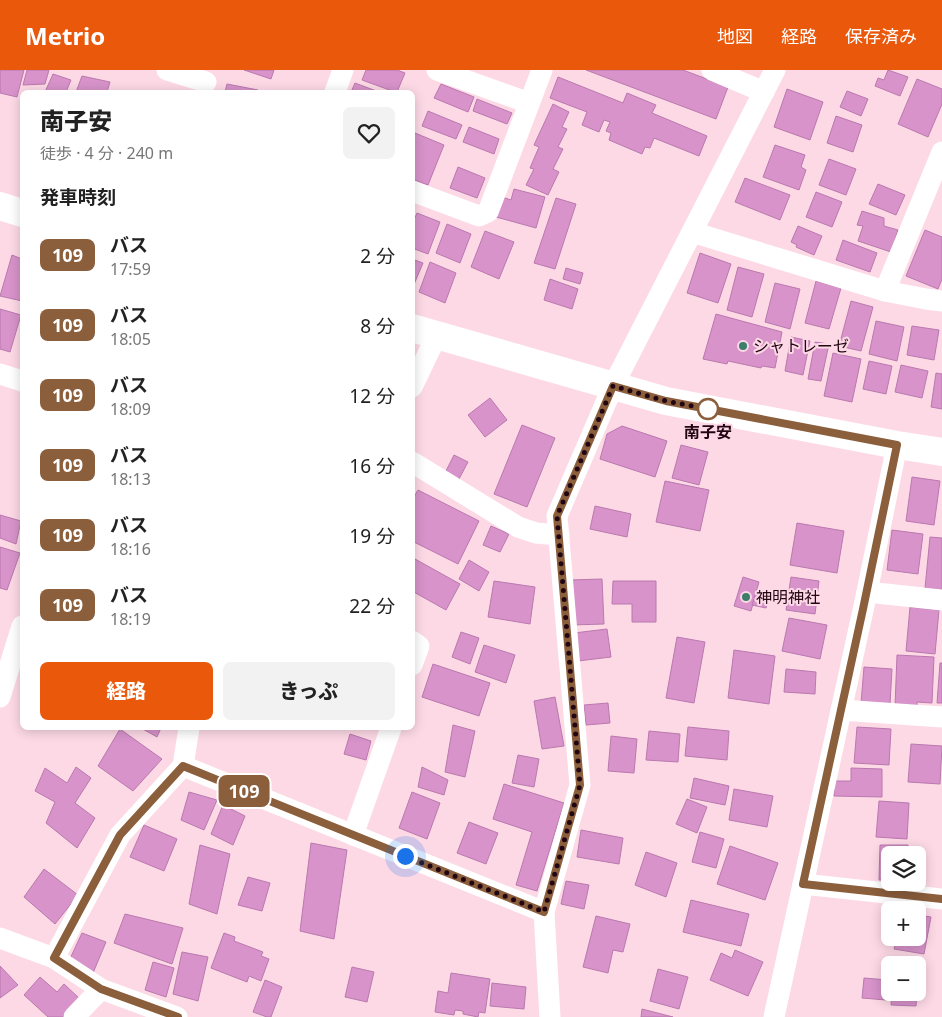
<!DOCTYPE html>
<html lang="ja">
<meta charset="utf-8">
<style>
:root{--surface:#fff;--page:#f2f2f2;--text:#222;--muted:#767676;--accent:#ea580c}
body{margin:0;font-family:"Noto Sans","Noto Sans JP",sans-serif;background:var(--page);color:var(--text);height:100vh;display:flex;flex-direction:column;font-size:19px;white-space:nowrap}
*{box-sizing:border-box;margin:0}
p{font-size:16px;color:var(--muted)}
.icon{flex:none;width:28px;height:28px;fill:none;stroke:currentColor;stroke-width:2;stroke-linecap:round;stroke-linejoin:round}
.map{position:relative;flex:1;overflow:hidden}
.drawer{position:absolute;left:20px;top:20px;width:395px;height:640px;display:flex;flex-direction:column;background:var(--surface);border-radius:8px;box-shadow:0 2px 12px #0003}
.drawer>*{flex:none}
.badge{padding:0 10px;border-radius:8px;font-size:18px;line-height:32px}
.fabs{position:absolute;left:881px;top:776px;display:grid;gap:10px}
.fabs a{display:grid;place-items:center;width:45px;height:45px;border-radius:8px;background:var(--surface);box-shadow:0 2px 12px #0003;font-size:25px}
.you{position:absolute;width:25px;height:25px;margin:-12px;border:4px solid #fff;border-radius:50%;background:#1a73e8;box-shadow:0 0 0 8px #1a73e833}
.map>.badge{position:absolute;translate:-50% -50%;box-shadow:0 0 0 2px #fff}
h2{padding:0 20px;font-size:19px;line-height:45px}
.round{display:grid;place-items:center;flex:none;width:52px;height:52px;border-radius:8px;background:var(--page)}
.head{display:flex;align-items:center;justify-content:space-between;height:85px;padding:0 20px}
h1{font-size:24px;font-weight:800;line-height:38px}
.button{display:flex;gap:10px;margin-top:auto;padding:10px 20px}
.button a{flex:1;height:58px;border-radius:8px;background:var(--accent);color:#fff;font-size:20px;font-weight:800;line-height:58px;text-align:center}
.button a+a{background:var(--page);color:var(--text)}
ul{padding:0;list-style:none}
li{display:flex;align-items:center;gap:15px;height:70px;padding:0 20px}
li div{flex:1}
li b{display:block;font-size:19px}
li em{font-style:normal}
li .badge{min-width:55px;font-weight:700;text-align:center}
header{display:flex;align-items:center;gap:30px;box-sizing:border-box;height:70px;padding:0 25px;background:var(--accent);color:#fff}
header strong{font-size:24px}
nav{display:flex;gap:28px;margin-inline-start:auto;font-size:18px}
.map>svg:first-child{display:block}
.building{fill:#d793ca;stroke:#ba79ae}
.lines{fill:none;stroke-linecap:round;stroke-linejoin:round}
.street{stroke:#fff;stroke-width:21}
.secondary{stroke:#fff;stroke-width:28}
.line-casing{stroke:#fff;stroke-width:11}
.line{stroke:#8b5e3c;stroke-width:8}
.walk{stroke:#220513;stroke-width:5;stroke-dasharray:0 9}
.poi-dot{fill:#3d7d6c;stroke:#fdd9e6;stroke-width:2}
.stop-dot{fill:#fff;stroke:#8b5e3c;stroke-width:2.5}
.labels{text-anchor:middle;dominant-baseline:central;stroke-width:4;stroke-linejoin:round;paint-order:stroke}
.poi-label{font-size:16px;fill:#220513;stroke:#fdd9e6;text-anchor:start}
.stop-label{font-size:16px;font-weight:bold;fill:#220513;stroke:#fdd9e6}
</style>
<header>
<strong>Metrio</strong>
<nav><a>地図</a><a>経路</a><a>保存済み</a></nav>
</header>
<div class="map">
<svg width="942" height="947" viewBox="0 0 942 947">
<rect width="100%" height="100%" fill="#fdd9e6"/>
<g class="building">
<polygon points="0,0 24,0 17,27 0,23"/>
<polygon points="27,0 49,0 45,14 23,15"/>
<polygon points="244,0 274,0 271,9"/>
<polygon points="366,0 397,0 405,3 397,22 395,22 362,10"/>
<polygon points="586,0 683,0 728,17 716,49"/>
<polygon points="888,0 908,7 900,26 875,16 878,8 884,10"/>
<polygon points="53,4 71,10 66,22 45,22"/>
<polygon points="82,6 110,12 107,22 76,22"/>
<polygon points="558,7 623,33 627,23 656,35 652,43 707,66 699,86 654,68 650,78 645,77 642,84 609,70 611,63 606,61 610,52 604,50 599,62 582,55 587,42 550,28"/>
<polygon points="917,9 942,19 942,34 928,67 898,54"/>
<polygon points="355,13 379,22 351,22"/>
<polygon points="227,14 258,20 258,22 225,22"/>
<polygon points="441,14 474,27 468,42 434,28"/>
<polygon points="787,19 823,32 810,70 774,57"/>
<polygon points="847,21 868,29 861,46 840,37"/>
<polygon points="477,29 512,43 507,54 473,41"/>
<polygon points="553,34 569,42 562,57 567,59 558,77 563,79 553,99 559,102 548,125 526,115 534,99 530,98 539,77 534,75"/>
<polygon points="428,41 462,55 456,69 422,56"/>
<polygon points="836,46 862,55 853,82 827,73"/>
<polygon points="469,57 499,69 494,84 463,72"/>
<polygon points="415,63 444,75 428,115 412,109 412,69"/>
<polygon points="775,75 805,85 801,97 806,100 799,120 763,107"/>
<polygon points="829,89 856,99 846,125 819,115"/>
<polygon points="458,97 485,108 477,128 450,118"/>
<polygon points="745,108 790,125 780,150 735,132"/>
<polygon points="878,114 905,125 896,145 869,134"/>
<polygon points="514,119 545,127 536,158 496,147 502,127 511,130"/>
<polygon points="816,122 842,132 832,157 806,147"/>
<polygon points="556,128 576,134 555,199 534,193"/>
<polygon points="862,141 884,148 884,156 898,160 891,182 858,171 863,156 857,155"/>
<polygon points="417,143 440,152 428,184 412,178 412,154"/>
<polygon points="447,154 471,164 460,193 436,183"/>
<polygon points="798,156 822,166 814,185 796,177 797,175 791,172"/>
<polygon points="925,160 942,167 942,209 938,219 906,206"/>
<polygon points="485,161 514,172 499,209 471,197"/>
<polygon points="843,170 877,183 870,202 836,190"/>
<polygon points="700,183 731,194 718,233 687,223"/>
<polygon points="12,185 22,189 22,231 0,226"/>
<polygon points="412,189 423,193 412,219"/>
<polygon points="430,192 456,203 445,233 419,222"/>
<polygon points="738,197 764,204 752,247 727,240"/>
<polygon points="566,198 583,203 580,214 563,209"/>
<polygon points="550,209 578,219 572,239 544,230"/>
<polygon points="816,211 841,218 829,259 805,253"/>
<polygon points="775,213 800,219 790,259 765,252"/>
<polygon points="851,231 873,237 861,281 839,276"/>
<polygon points="0,239 21,245 10,282 0,279"/>
<polygon points="716,244 782,262 775,298 762,296 761,298 728,291 727,294 703,289"/>
<polygon points="876,251 904,257 897,291 869,284"/>
<polygon points="912,256 939,260 934,290 907,285"/>
<polygon points="791,267 810,271 803,305 785,301"/>
<polygon points="815,272 829,274 821,311 808,309"/>
<polygon points="833,283 861,289 852,332 824,326"/>
<polygon points="869,291 892,296 886,324 863,319"/>
<polygon points="901,295 928,301 922,328 895,322"/>
<polygon points="936,303 942,304 942,339 931,337"/>
<polygon points="490,328 507,350 485,367 468,345"/>
<polygon points="522,355 555,368 527,437 494,424"/>
<polygon points="622,356 667,371 655,407 600,389 607,364"/>
<polygon points="681,375 708,382 699,415 672,408"/>
<polygon points="454,385 468,392 459,409 445,403"/>
<polygon points="912,407 940,411 934,455 906,451"/>
<polygon points="665,411 709,420 700,461 656,452"/>
<polygon points="418,420 479,451 458,494 412,471 412,430"/>
<polygon points="595,436 631,444 627,467 590,459"/>
<polygon points="0,445 21,451 16,474 0,468"/>
<polygon points="797,453 844,461 837,503 790,495"/>
<polygon points="491,456 509,464 500,482 483,475"/>
<polygon points="892,460 923,464 918,504 887,500"/>
<polygon points="930,467 942,468 942,520 925,518"/>
<polygon points="0,477 20,483 7,520 0,518"/>
<polygon points="415,489 460,514 446,540 412,521 412,494"/>
<polygon points="469,490 489,502 479,521 459,509"/>
<polygon points="743,507 759,512 751,541 734,536"/>
<polygon points="791,507 819,511 815,544 786,540"/>
<polygon points="602,509 604,554 572,555 570,510"/>
<polygon points="494,511 535,517 530,554 488,547"/>
<polygon points="613,511 656,511 656,552 632,552 632,534 612,534"/>
<polygon points="757,519 770,523 766,538 752,535"/>
<polygon points="910,537 939,540 935,584 906,581"/>
<polygon points="789,548 827,555 820,589 782,581"/>
<polygon points="607,559 611,587 578,591 574,563"/>
<polygon points="461,562 479,568 470,594 452,587"/>
<polygon points="677,567 705,572 694,633 666,628"/>
<polygon points="484,575 515,585 506,613 475,602"/>
<polygon points="734,580 775,586 769,634 728,628"/>
<polygon points="897,585 934,587 932,633 917,632 917,637 895,636"/>
<polygon points="940,593 942,593 942,633 937,633"/>
<polygon points="433,594 490,613 479,646 422,627"/>
<polygon points="864,597 892,599 890,634 861,633"/>
<polygon points="786,599 816,602 815,624 784,622"/>
<polygon points="555,627 564,676 542,679 534,631"/>
<polygon points="608,633 610,653 586,655 584,635"/>
<polygon points="453,655 475,661 465,707 445,702"/>
<polygon points="688,657 729,661 727,690 685,686"/>
<polygon points="857,657 891,659 889,695 854,693"/>
<polygon points="141,658 161,658 157,667"/>
<polygon points="120,659 162,689 133,721 98,696"/>
<polygon points="649,661 680,664 678,692 646,690"/>
<polygon points="350,664 371,671 366,690 344,684"/>
<polygon points="611,666 637,669 634,703 608,701"/>
<polygon points="911,674 942,676 940,714 908,712"/>
<polygon points="518,685 539,689 534,717 512,713"/>
<polygon points="76,697 91,708 75,733 95,748 77,778 46,753 55,732 35,721 45,698 67,713"/>
<polygon points="422,697 448,710 444,725 418,717"/>
<polygon points="851,698 882,699 882,727 834,726 834,711 851,711"/>
<polygon points="694,708 729,716 725,735 690,728"/>
<polygon points="504,714 564,733 537,821 516,815 532,762 493,749"/>
<polygon points="734,719 773,726 767,757 729,750"/>
<polygon points="189,722 217,730 204,760 181,750"/>
<polygon points="412,722 440,733 427,769 399,758"/>
<polygon points="687,729 707,737 697,763 676,754"/>
<polygon points="879,731 909,733 907,769 876,767"/>
<polygon points="223,735 245,746 233,775 211,764"/>
<polygon points="469,752 498,763 486,794 457,783"/>
<polygon points="144,755 177,769 164,801 130,787"/>
<polygon points="581,760 623,768 619,794 577,787"/>
<polygon points="700,762 724,769 716,798 692,792"/>
<polygon points="311,773 347,780 334,869 300,861"/>
<polygon points="200,775 230,784 217,844 189,834"/>
<polygon points="880,775 908,775 908,785 890,785 890,810 879,810"/>
<polygon points="730,776 778,793 765,830 717,814"/>
<polygon points="646,782 677,793 666,827 635,815"/>
<polygon points="44,799 78,825 55,854 24,827"/>
<polygon points="248,807 270,813 262,841 238,835"/>
<polygon points="566,811 589,815 584,839 561,834"/>
<polygon points="691,830 749,844 741,876 683,862"/>
<polygon points="889,833 909,837 909,840 890,840 890,851 886,851"/>
<polygon points="125,844 183,858 172,894 114,873"/>
<polygon points="918,845 931,847 924,884 894,879 897,868 918,868"/>
<polygon points="596,846 630,854 623,882 613,880 608,903 583,897"/>
<polygon points="82,863 106,872 93,903 68,893"/>
<polygon points="224,863 235,867 234,871 263,882 261,886 269,889 261,911 249,906 247,912 211,898"/>
<polygon points="735,880 763,892 748,926 710,910 721,883 732,888"/>
<polygon points="182,882 208,887 198,931 173,924"/>
<polygon points="893,889 918,890 918,907 918,895 893,895"/>
<polygon points="153,892 174,898 166,927 145,920"/>
<polygon points="0,896 18,915 0,928"/>
<polygon points="352,897 374,902 367,932 345,927"/>
<polygon points="658,899 688,907 679,939 650,931"/>
<polygon points="451,903 490,909 485,943 479,942 478,947 463,944 463,941 455,940 454,945 435,942 438,921 448,923"/>
<polygon points="40,907 57,922 64,914 80,929 64,947 48,947 24,925"/>
<polygon points="864,908 888,910 886,930 862,928"/>
<polygon points="265,910 282,917 271,947 267,947 253,942"/>
<polygon points="492,913 526,917 524,939 490,936"/>
<polygon points="892,922 917,922 916,936 891,935"/>
<polygon points="642,939 673,947 641,947"/>
</g>
<g class="lines">
<g class="street">
<polyline points="167,0 206,12"/>
<polyline points="437,0 529,33"/>
<polyline points="712,0 764,22"/>
<polyline points="335,22 343,0"/>
<polyline points="412,121 479,146 488,142 542,0"/>
<polyline points="692,162 885,221 926,229 942,231"/>
<polyline points="885,221 942,82"/>
<polyline points="0,304 22,311"/>
<polyline points="412,317 437,265"/>
<polyline points="412,392 518,457 536,463 559,465"/>
<polyline points="867,522 942,530"/>
<polyline points="412,571 419,576 412,595"/>
<polyline points="0,627 22,556"/>
<polyline points="841,640 942,647"/>
<polyline points="183,696 544,842"/>
<polyline points="353,765 391,658"/>
<polyline points="803,814 942,829"/>
<polyline points="0,868 54,888 101,919 177,947"/>
<polyline points="54,888 120,765 183,696 189,658"/>
<polyline points="74,947 101,919"/>
<polyline points="550,947 544,842 580,715 557,446 613,316 775,0"/>
<polyline points="774,947 867,522 897,375"/>
</g>
<g class="secondary">
<polyline points="0,136 22,143"/>
<polyline points="412,258 666,331 897,375 942,382"/>
</g>
</g>
<g class="lines">
<g class="line-casing">
<polyline id="line" points="178,947 101,919 54,888 120,765 183,696 544,842 580,715 557,446 613,316 666,331 897,375 863,539 803,814 942,829"/>
</g>
<use href="#line" class="line"/>
<polyline class="walk" points="405,786 544,842 580,715 557,446 613,316 666,331 708,339"/>
</g>
<g class="poi-dot">
<circle cx="743" cy="276" r="5"/>
<circle cx="746" cy="527" r="5"/>
</g>
<circle class="stop-dot" cx="708" cy="339" r="10"/>
<g class="labels">
<g class="poi-label">
<text x="753" y="276">シャトレーゼ</text>
<text x="756" y="527">神明神社</text>
</g>
<g class="stop-label">
<text x="708" y="362">南子安</text>
</g>
</g>
</svg>
<div class="fabs">
<a><svg class="icon" aria-label="layers" viewBox="0 0 24 24"><path d="M12 4l9 5-9 5-9-5zM3 14l9 5 9-5"/></svg></a>
<a>+</a>
<a>−</a>
</div>
<div class="you" style="left:405px;top:786px"></div>
<b class="badge" style="left:244px;top:721px;background:#8b5e3c;color:#fff">109</b>
<section class="drawer">
<div class="head"><div><h1>南子安</h1><p>徒歩 · 4 分 · 240 m</p></div><a class="round"><svg class="icon" aria-label="heart" viewBox="0 0 24 24"><path d="M12 20l-8-8c-3-5 5-10 8-4 3-6 11-1 8 4z"/></svg></a></div>
<h2>発車時刻</h2>
<ul>
<li><span class="badge" style="background:#8b5e3c;color:#fff">109</span><div><b>バス</b><p>17:59</p></div><em>2 分</em></li>
<li><span class="badge" style="background:#8b5e3c;color:#fff">109</span><div><b>バス</b><p>18:05</p></div><em>8 分</em></li>
<li><span class="badge" style="background:#8b5e3c;color:#fff">109</span><div><b>バス</b><p>18:09</p></div><em>12 分</em></li>
<li><span class="badge" style="background:#8b5e3c;color:#fff">109</span><div><b>バス</b><p>18:13</p></div><em>16 分</em></li>
<li><span class="badge" style="background:#8b5e3c;color:#fff">109</span><div><b>バス</b><p>18:16</p></div><em>19 分</em></li>
<li><span class="badge" style="background:#8b5e3c;color:#fff">109</span><div><b>バス</b><p>18:19</p></div><em>22 分</em></li>
</ul>
<div class="button"><a>経路</a><a>きっぷ</a></div>
</section>
</div>
